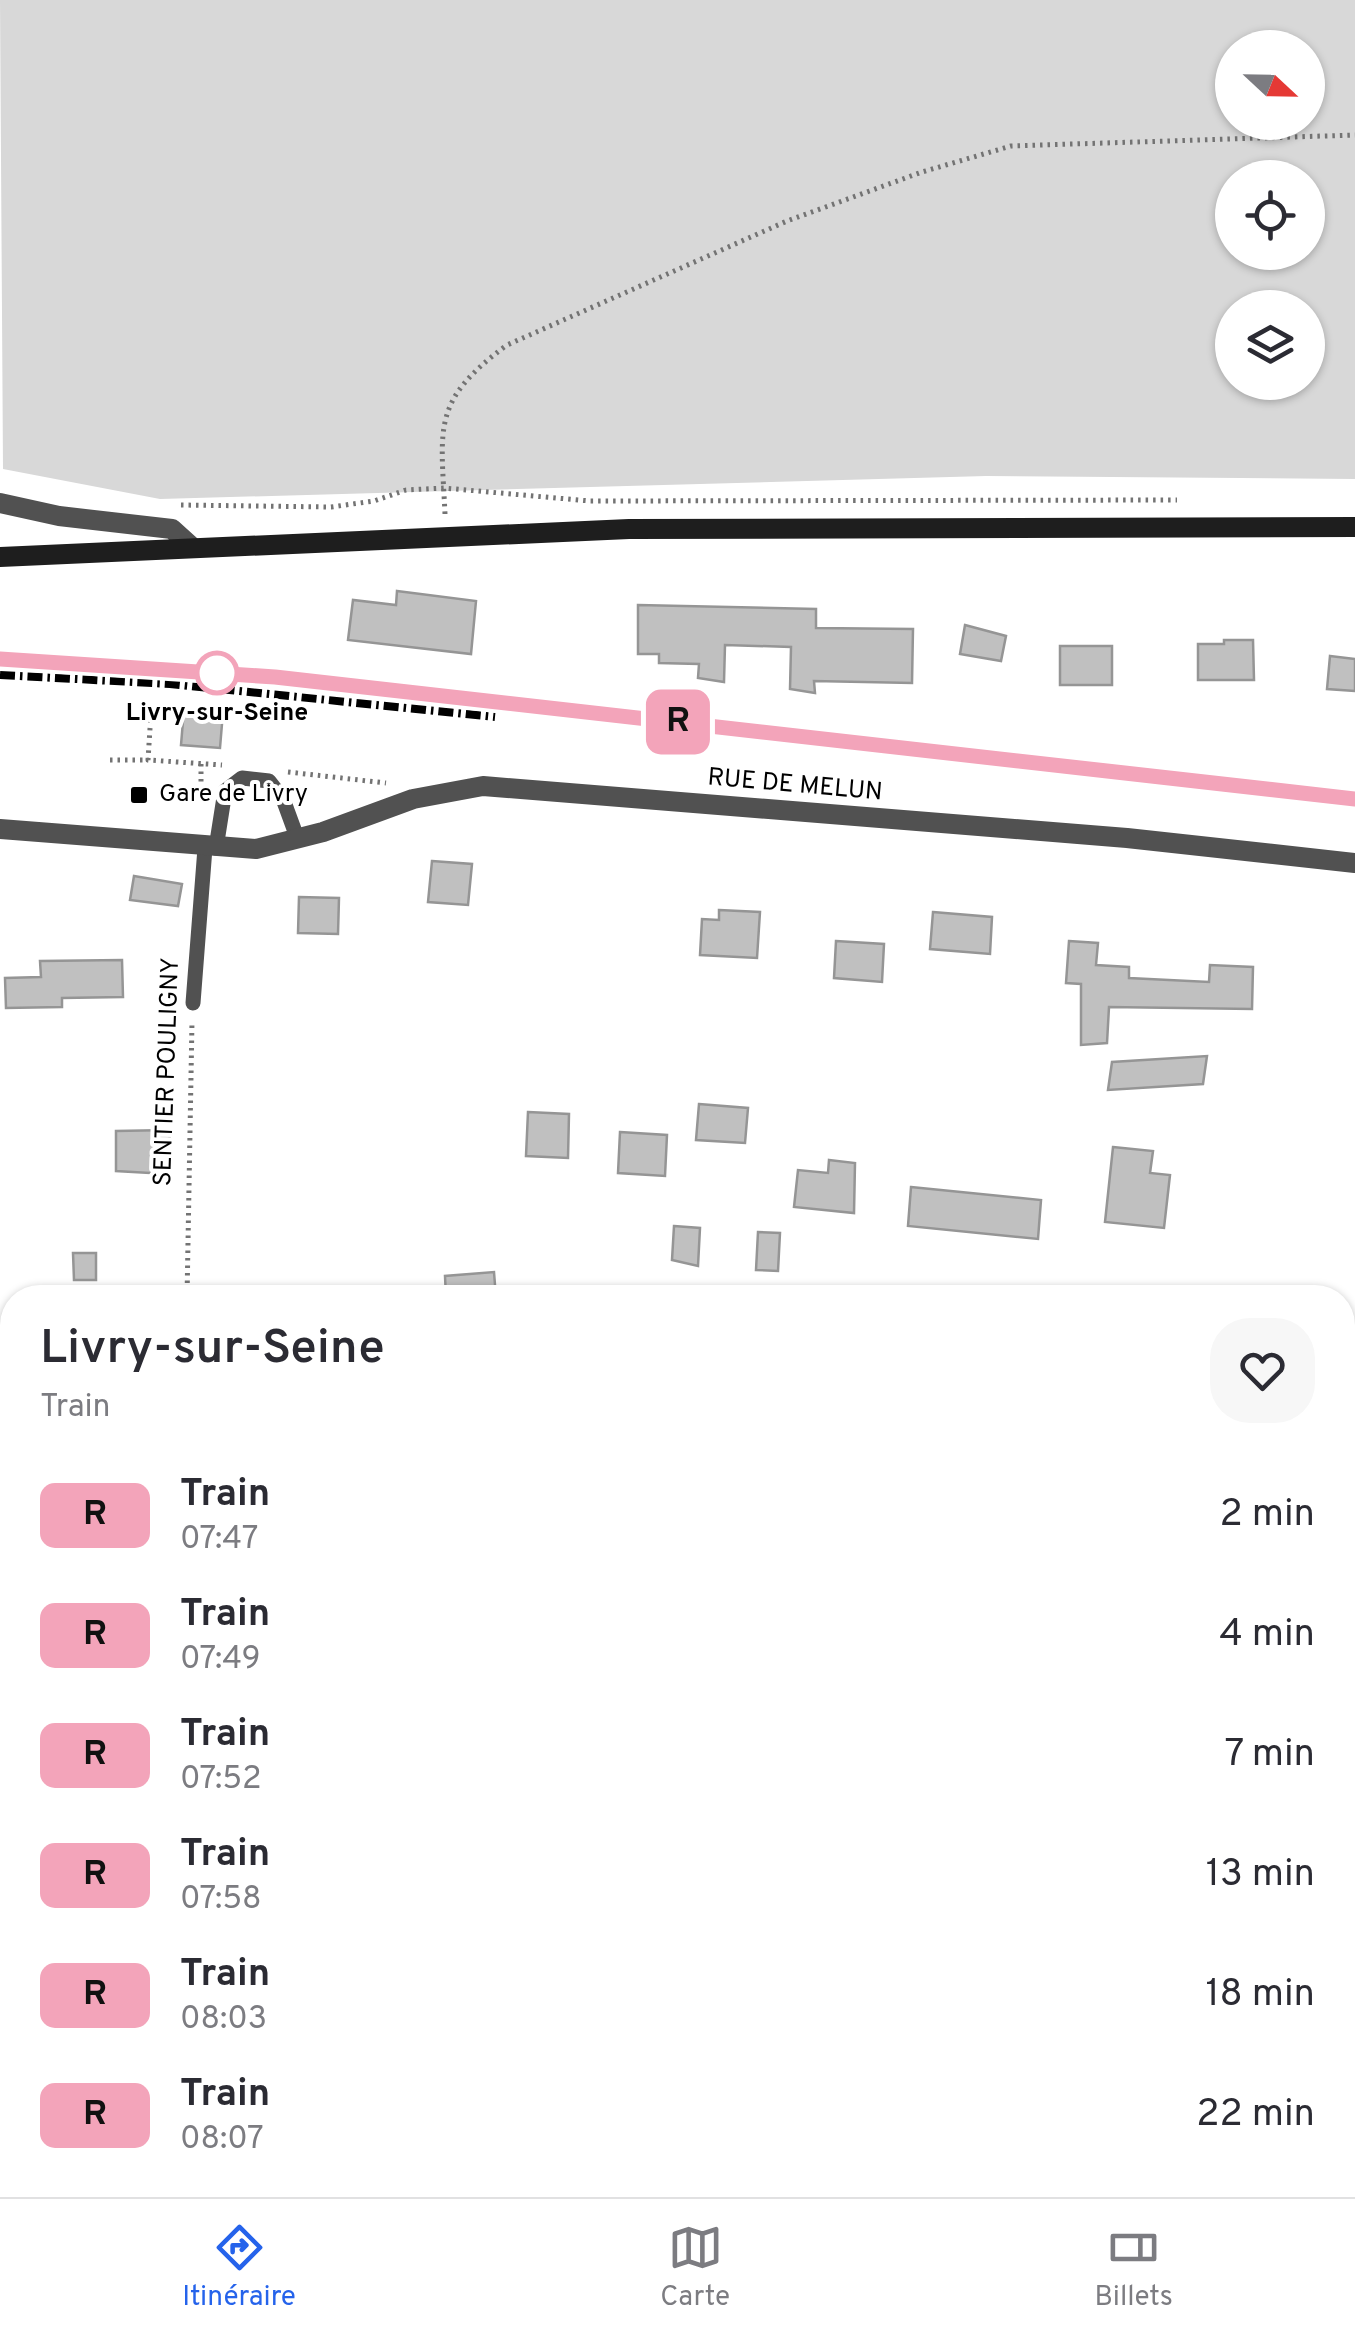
<!DOCTYPE html>
<html lang="fr">
<meta charset="utf-8">
<style>
:root{--surface:#fff;--page:#f7f7f7;--text:#2b2b33;--muted:#7c7c81;--line:#e1e1e2;--accent:#2563eb}
body{margin:0;font-family:Overpass,sans-serif;background:var(--page);color:var(--text);height:100vh;display:flex;flex-direction:column;font-size:38px;white-space:nowrap}
*{box-sizing:border-box;margin:0}
p{font-size:32px;color:var(--muted)}
.icon{flex:none;width:55px;height:55px;fill:none;stroke:currentColor;stroke-width:2;stroke-linecap:round;stroke-linejoin:round}
.map{position:relative;flex:1;overflow:hidden}
.panel{position:absolute;left:0px;top:1285px;width:1355px;height:912px;display:flex;flex-direction:column;background:var(--surface);border-radius:40px 40px 0 0;box-shadow:0 2px 8px #0004}
.panel>*{flex:none}
.badge{padding:0 20px;border-radius:15px;font-size:35px;line-height:65px}
.needle{width:65px;rotate:112deg}
.controls{position:absolute;left:1215px;top:30px;display:grid;gap:20px}
.controls a{display:grid;place-items:center;width:110px;height:110px;border-radius:50%;background:var(--surface);box-shadow:0 2px 8px #0004;font-size:50px}
.map>.badge{position:absolute;translate:-50% -50%;box-shadow:0 0 0 5px #fff}
.round{display:grid;place-items:center;flex:none;width:105px;height:105px;border-radius:40px;background:var(--page)}
.headline{display:flex;align-items:center;justify-content:space-between;height:170px;padding:0 40px}
h1{font-size:48px;font-weight:600;line-height:75px}
ul{padding:0;list-style:none}
li{display:flex;align-items:center;gap:30px;height:120px;padding:0 40px}
li div{flex:1}
li b{display:block;font-size:38px}
li em{font-style:normal}
li .badge{min-width:110px;font-weight:700;text-align:center}
.tab-bar{display:flex;justify-content:space-around;align-items:center;height:140px;border-top:2px solid var(--line);background:var(--surface);font-size:28px;color:var(--muted)}
.tab-bar a{display:grid;justify-items:center;gap:5px}
.tab-bar .selected{color:var(--accent)}
.map>svg:first-child{display:block}
.green{fill:#d8d8d8;fill-rule:evenodd}
.building{fill:#c0c0c0;stroke:#959595;stroke-width:2.5}
.lines{fill:none;stroke-linecap:round;stroke-linejoin:round}
.path{stroke:#737373;stroke-width:5;stroke-dasharray:2.5 5;stroke-linecap:butt}
.service{stroke:#515151;stroke-width:15}
.minor{stroke:#515151;stroke-width:20}
.secondary{stroke:#1e1e1e;stroke-width:20}
.rail{stroke:#000;stroke-width:8;stroke-dasharray:15 5 2.5 5;stroke-linecap:butt}
.line-casing{stroke:#fff;stroke-width:22}
.line{stroke:#f3a4ba;stroke-width:15}
.stop-dot{fill:#fff;stroke:#f3a4ba;stroke-width:5}
.poi-dot{fill:#000;stroke:#fff;stroke-width:4}
.labels{text-anchor:middle;dominant-baseline:central;stroke-width:8;stroke-linejoin:round;paint-order:stroke}
.stop-label{font-size:25px;font-weight:bold;fill:#000;stroke:#fff}
.street-label{font-size:25px;fill:#000;stroke:#fff}
.poi-label{font-size:25px;fill:#000;stroke:#fff;text-anchor:start}
</style>
<div class="map">
<svg width="1355" height="2197" viewBox="0 0 1355 2197">
<rect width="100%" height="100%" fill="#fff"/>
<g class="green">
<path d="M0,0H1355V479L986,476L160,499L3,469ZM1232,48H1308V122H1232ZM1232,178H1308V252H1232ZM1232,308H1308V382H1232Z"/>
<polygon points="12,1581 12,1717 0,1718 0,1582"/>
<polygon points="0,2109 12,2114 12,2168 0,2175"/>
</g>
<g class="building">
<polygon points="397,591 476,601 471,654 348,640 353,600 396,605"/>
<polygon points="638,605 816,609 816,628 913,629 912,683 814,681 815,693 790,689 791,647 725,645 724,682 698,678 699,664 659,663 659,654 638,654"/>
<polygon points="965,625 1006,636 1001,661 960,654"/>
<polygon points="1224,640 1253,640 1254,680 1198,680 1198,644 1224,644"/>
<rect x="1060" y="646" width="52" height="39"/>
<polygon points="1330,656 1355,659 1355,691 1327,689"/>
<polygon points="184,709 223,712 220,748 181,745"/>
<polygon points="432,861 472,864 468,905 428,902"/>
<polygon points="134,876 182,884 178,906 130,900"/>
<polygon points="299,897 339,898 338,934 298,933"/>
<polygon points="719,910 760,912 757,958 700,955 702,919 719,920"/>
<polygon points="933,912 992,917 990,954 930,949"/>
<polygon points="836,941 884,944 882,982 834,978"/>
<polygon points="1069,941 1098,943 1096,965 1129,967 1129,978 1209,982 1210,965 1253,967 1252,1009 1109,1007 1107,1043 1081,1045 1081,984 1066,983"/>
<polygon points="122,960 123,997 62,998 62,1007 6,1008 5,978 41,977 40,961"/>
<polygon points="1207,1056 1203,1084 1108,1090 1112,1062"/>
<polygon points="699,1104 748,1108 745,1143 696,1140"/>
<polygon points="528,1112 569,1114 568,1158 526,1156"/>
<polygon points="170,1130 167,1174 116,1171 116,1131"/>
<polygon points="620,1132 667,1135 665,1176 618,1173"/>
<polygon points="1113,1147 1153,1151 1150,1173 1170,1175 1164,1228 1105,1222"/>
<polygon points="829,1160 855,1163 854,1213 794,1207 798,1170 828,1173"/>
<polygon points="911,1187 1041,1200 1038,1239 908,1226"/>
<polygon points="674,1226 700,1228 698,1266 672,1260"/>
<polygon points="758,1232 780,1233 778,1271 756,1270"/>
<polygon points="73,1253 96,1253 96,1280 74,1280"/>
<polygon points="494,1272 496,1298 446,1298 445,1276"/>
</g>
<g class="lines">
<g class="path">
<polyline points="181,505 331,507 374,501 406,490 444,488 590,501 1177,500"/>
<path d="M445,514C441,427 431,401 507,345L787,221L922,172L1011,146L1355,135"/>
<polyline points="151,713 148,760 222,765"/>
<polyline points="110,760 148,760"/>
<polyline points="288,772 386,783"/>
<polyline points="201,789 201,763"/>
<polyline points="187,1298 192,1021"/>
<polyline points="0,2148 12,2132"/>
<polyline points="302,2197 304,2185"/>
</g>
<g class="service">
<polyline points="216,848 225,791 242,778 269,781 283,799 298,840"/>
<polyline points="193,1003 205,848"/>
</g>
<g class="minor">
<polyline points="0,503 59,516 172,529 193,548"/>
<polyline points="0,829 256,849 323,832 413,799 483,786 1127,838 1355,863"/>
<polyline points="0,1468 12,1466"/>
<polyline points="1342,1537 1355,1537"/>
</g>
<polyline class="secondary" points="0,557 629,529 1355,527"/>
<g class="rail">
<polyline points="0,659 275,677 1355,799"/>
<polyline points="0,675 170,684 495,717"/>
</g>
</g>
<g class="lines">
<g class="line-casing">
<polyline id="line" points="0,659 275,677 1355,799"/>
</g>
<use href="#line" class="line"/>
</g>
<circle class="stop-dot" cx="217" cy="673" r="20"/>
<rect class="poi-dot" x="129" y="785" width="20" height="20" rx="5"/>
<g class="labels">
<g class="stop-label">
<text x="217" y="714">Livry-sur-Seine</text>
</g>
<g class="street-label">
<text transform="translate(795 786) rotate(5)">RUE DE MELUN</text>
<text transform="translate(168 1072) rotate(-88)">SENTIER POULIGNY</text>
</g>
<g class="poi-label">
<text x="159" y="795">Gare de Livry</text>
</g>
</g>
</svg>
<div class="controls">
<a><svg class="needle" viewBox="-14 -14 28 28"><path d="M0-13l5 13h-10z" fill="#e53935"/><path d="M0 13l5-13h-10z" fill="#7c7c81"/></svg></a>
<a><svg class="icon" aria-label="locate" viewBox="0 0 24 24"><circle cx="12" cy="12" r="6"/><path d="M12 2v4M12 18v4M2 12h4M18 12h4"/></svg></a>
<a><svg class="icon" aria-label="layers" viewBox="0 0 24 24"><path d="M12 4l9 5-9 5-9-5zM3 14l9 5 9-5"/></svg></a>
</div>
<b class="badge" style="left:678px;top:722px;background:#f3a4ba;color:#111">R</b>
<section class="panel">
<div class="headline"><div><h1>Livry-sur-Seine</h1><p>Train</p></div><a class="round"><svg class="icon" aria-label="heart" viewBox="0 0 24 24"><path d="M12 20l-8-8c-3-5 5-10 8-4 3-6 11-1 8 4z"/></svg></a></div>
<ul>
<li><span class="badge" style="background:#f3a4ba;color:#111">R</span><div><b>Train</b><p>07:47</p></div><em>2 min</em></li>
<li><span class="badge" style="background:#f3a4ba;color:#111">R</span><div><b>Train</b><p>07:49</p></div><em>4 min</em></li>
<li><span class="badge" style="background:#f3a4ba;color:#111">R</span><div><b>Train</b><p>07:52</p></div><em>7 min</em></li>
<li><span class="badge" style="background:#f3a4ba;color:#111">R</span><div><b>Train</b><p>07:58</p></div><em>13 min</em></li>
<li><span class="badge" style="background:#f3a4ba;color:#111">R</span><div><b>Train</b><p>08:03</p></div><em>18 min</em></li>
<li><span class="badge" style="background:#f3a4ba;color:#111">R</span><div><b>Train</b><p>08:07</p></div><em>22 min</em></li>
</ul>
</section>
</div>
<nav class="tab-bar">
<a class="selected"><svg class="icon" aria-label="directions" viewBox="0 0 24 24"><path d="M12 3l9 9-9 9-9-9zM9 14v-3h6M13 9l2 2-2 2"/></svg>Itinéraire</a>
<a><svg class="icon" aria-label="map" viewBox="0 0 24 24"><path d="M3 6l6-2 6 2 6-2v14l-6 2-6-2-6 2zM9 4v14M15 6v14"/></svg>Carte</a>
<a><svg class="icon" aria-label="tickets" viewBox="0 0 24 24"><path d="M3 7h18v10H3zM15 7v10"/></svg>Billets</a>
</nav>
